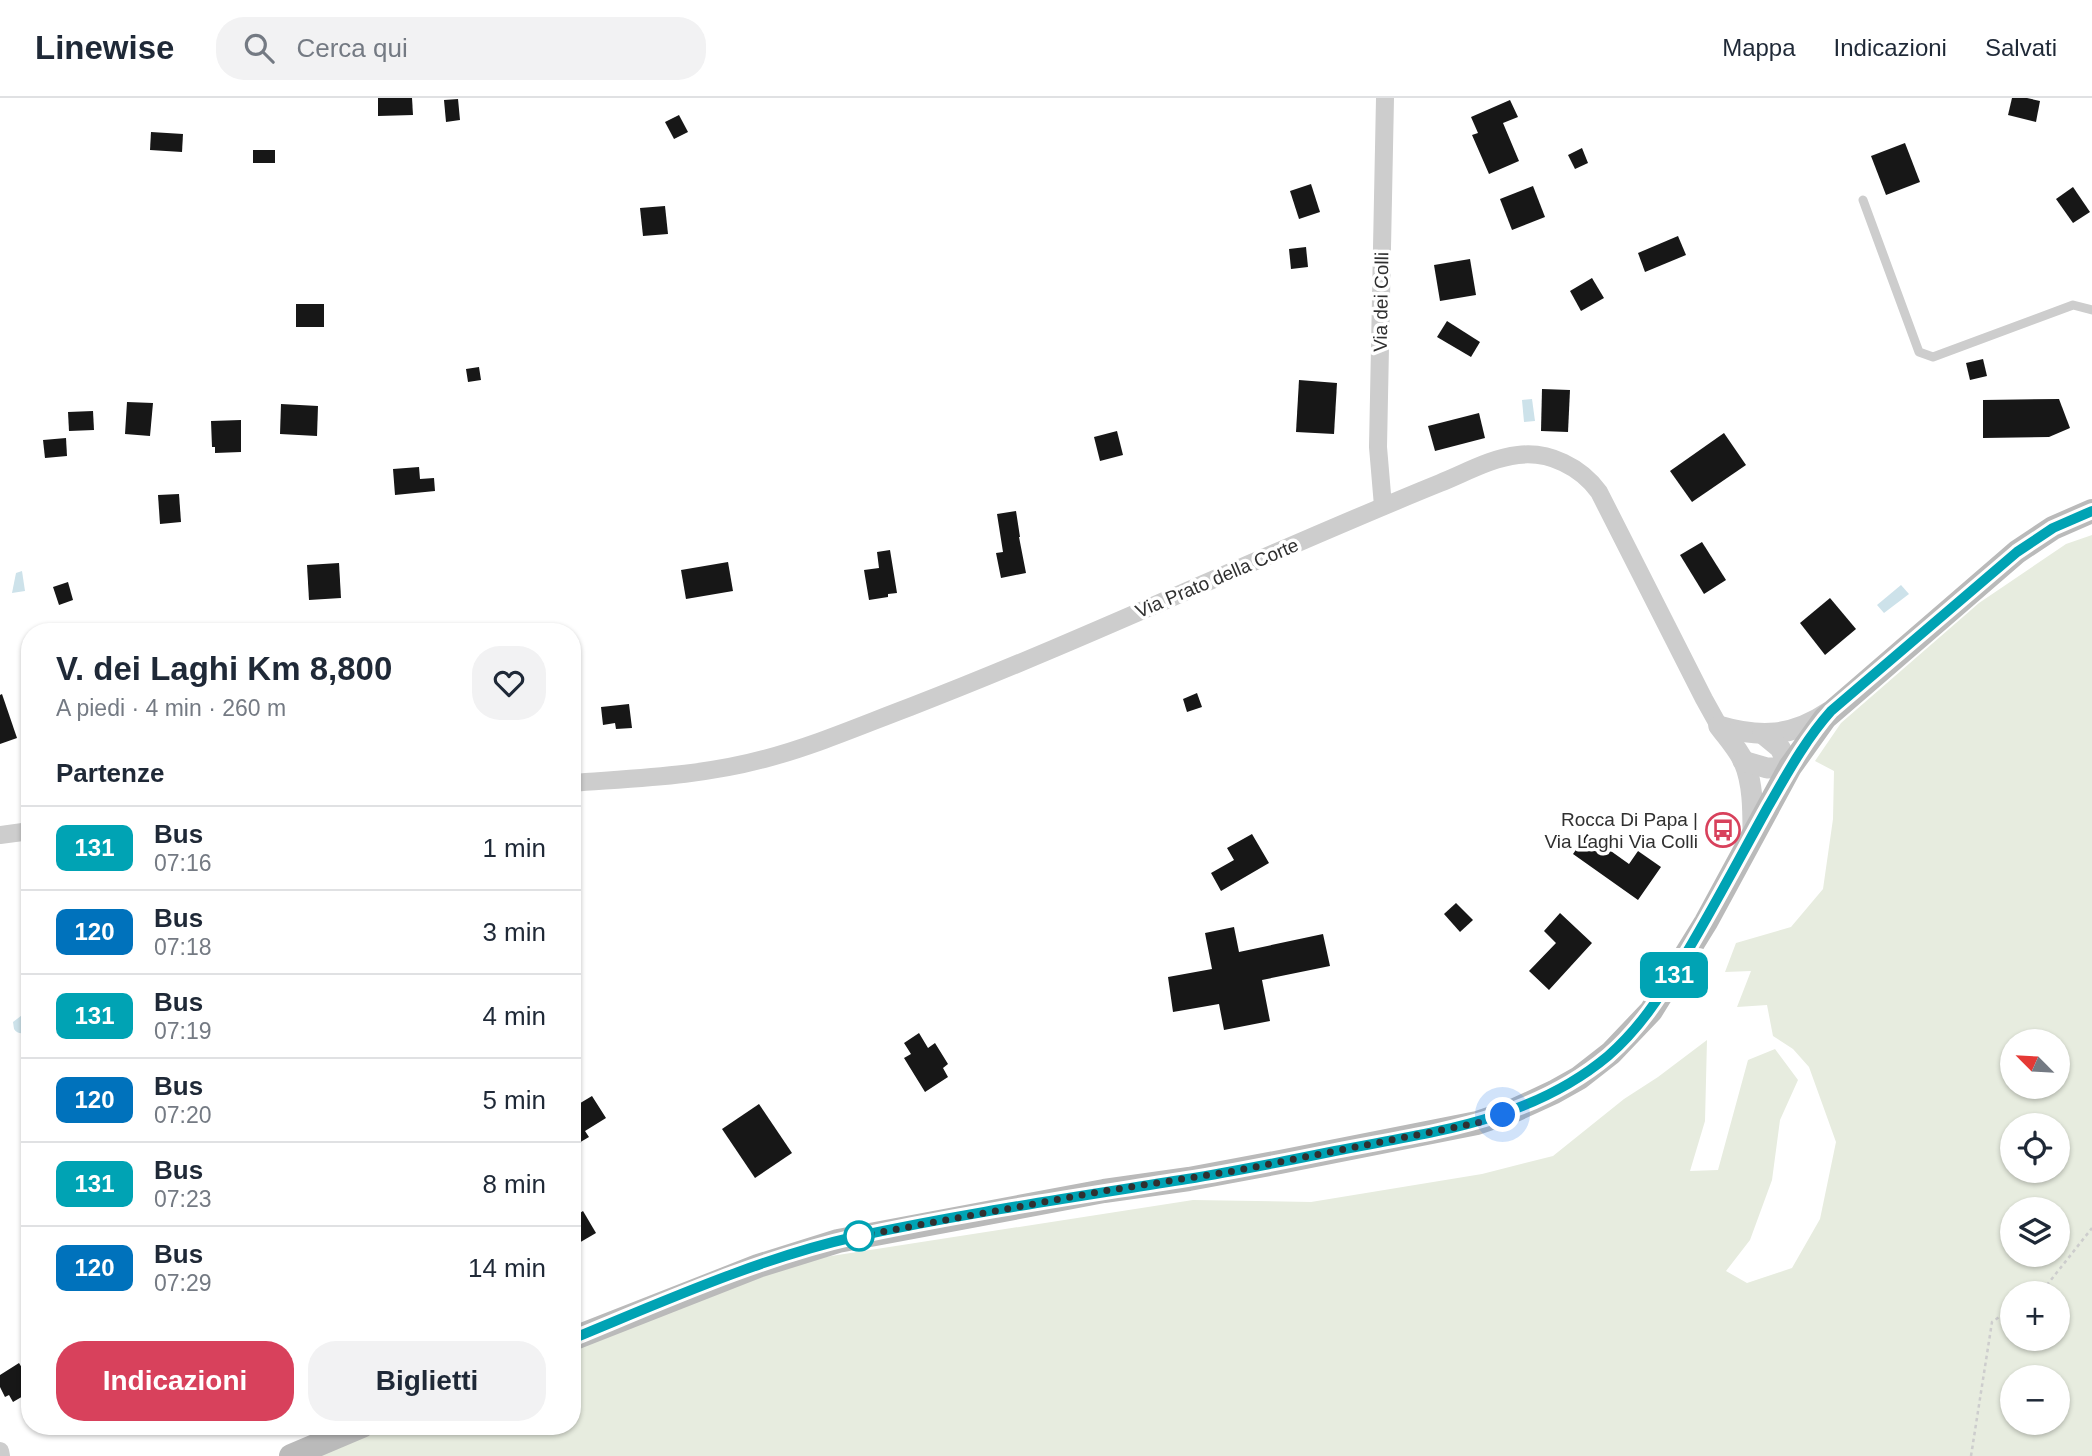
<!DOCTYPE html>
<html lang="it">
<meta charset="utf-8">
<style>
:root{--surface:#fff;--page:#f2f2f3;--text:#1f2937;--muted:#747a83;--line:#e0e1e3;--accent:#d8415c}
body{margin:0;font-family:Helvetica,sans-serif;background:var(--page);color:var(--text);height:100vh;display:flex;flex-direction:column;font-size:26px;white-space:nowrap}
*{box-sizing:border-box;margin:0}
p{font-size:23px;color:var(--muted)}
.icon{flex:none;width:38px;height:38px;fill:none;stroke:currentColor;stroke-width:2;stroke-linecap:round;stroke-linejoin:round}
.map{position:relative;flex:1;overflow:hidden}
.side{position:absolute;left:21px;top:525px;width:560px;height:812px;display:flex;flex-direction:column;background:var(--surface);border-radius:28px;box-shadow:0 2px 5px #0004}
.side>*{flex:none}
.badge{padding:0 14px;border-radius:10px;font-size:24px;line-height:46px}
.needle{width:46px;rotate:294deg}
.fabs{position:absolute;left:2000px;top:931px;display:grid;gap:14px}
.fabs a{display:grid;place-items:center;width:70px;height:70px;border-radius:50%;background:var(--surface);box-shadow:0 2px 5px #0004;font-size:35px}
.you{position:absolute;width:35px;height:35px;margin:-18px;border:5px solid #fff;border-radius:50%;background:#1a73e8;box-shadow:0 0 0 10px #1a73e833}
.map>.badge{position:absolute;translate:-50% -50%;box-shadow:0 0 0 4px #fff}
h2{padding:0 35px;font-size:26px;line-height:63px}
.round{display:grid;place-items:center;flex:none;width:74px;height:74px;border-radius:28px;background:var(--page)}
.headline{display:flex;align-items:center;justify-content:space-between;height:119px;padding:0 35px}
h1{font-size:33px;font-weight:600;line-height:52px}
.cta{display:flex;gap:14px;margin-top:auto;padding:14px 35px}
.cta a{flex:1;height:80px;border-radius:28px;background:var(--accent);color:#fff;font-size:28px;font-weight:600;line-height:80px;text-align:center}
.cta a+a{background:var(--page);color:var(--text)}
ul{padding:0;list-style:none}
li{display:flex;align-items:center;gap:21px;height:84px;padding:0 35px;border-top:2px solid var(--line)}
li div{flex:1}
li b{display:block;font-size:26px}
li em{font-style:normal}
li .badge{min-width:77px;font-weight:700;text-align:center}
header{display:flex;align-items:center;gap:42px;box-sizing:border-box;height:98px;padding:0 35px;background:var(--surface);border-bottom:2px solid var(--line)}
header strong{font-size:33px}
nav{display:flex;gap:38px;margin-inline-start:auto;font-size:24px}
.search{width:490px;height:63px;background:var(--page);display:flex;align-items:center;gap:18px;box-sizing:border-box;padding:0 24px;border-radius:28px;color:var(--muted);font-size:26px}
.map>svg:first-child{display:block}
.green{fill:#e7ecdf;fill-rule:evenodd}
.water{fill:#cde2ea}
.building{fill:#171717}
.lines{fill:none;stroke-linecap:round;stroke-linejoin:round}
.path{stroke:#cdcdcd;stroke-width:2.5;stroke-dasharray:3.5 3.5;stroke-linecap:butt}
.service{stroke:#cdcdcd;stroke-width:9}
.minor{stroke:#cdcdcd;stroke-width:18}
.tertiary{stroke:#cdcdcd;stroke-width:21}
.secondary{stroke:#bababa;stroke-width:24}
.line-casing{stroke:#fff;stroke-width:16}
.line{stroke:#00a3b4;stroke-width:10}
.walk{stroke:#303030;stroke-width:7;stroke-dasharray:0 12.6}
.stop-dot{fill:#fff;stroke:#00a3b4;stroke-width:3.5}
.labels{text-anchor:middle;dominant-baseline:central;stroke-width:7;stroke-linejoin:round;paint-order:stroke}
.street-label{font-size:19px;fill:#303030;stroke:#fff}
.poi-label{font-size:19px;fill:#303030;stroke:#fff;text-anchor:end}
</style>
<header>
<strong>Linewise</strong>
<div class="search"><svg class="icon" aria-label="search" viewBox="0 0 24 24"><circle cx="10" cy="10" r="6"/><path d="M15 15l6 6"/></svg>Cerca qui</div>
<nav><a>Mappa</a><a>Indicazioni</a><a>Salvati</a></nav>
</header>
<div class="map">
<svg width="2092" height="1358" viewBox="0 0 2092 1358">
<rect width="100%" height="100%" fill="#fff"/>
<path class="green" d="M2092,437V1358H318L388,1328H572V1251L735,1187L812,1161L1193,1102L1311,1104L1482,1076L1553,1058L1624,1001L1658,979L1707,942L1705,1023L1690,1073L1718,1072L1748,962L1775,951L1798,982L1780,1022L1772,1082L1750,1142L1726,1173L1747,1185L1792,1170L1820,1121L1836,1044L1809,969L1793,951L1773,938L1767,907L1737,909L1751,873L1725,874L1736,845L1791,829L1823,791L1833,721L1834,673L1815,663L1841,625L1979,505L2066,446ZM2012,943H2058V989H2012ZM2012,1027H2058V1073H2012ZM2012,1111H2058V1157H2012ZM2012,1195H2058V1241H2012ZM2012,1279H2058V1325H2012Z"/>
<g class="water">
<polygon points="1532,301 1535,323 1524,324 1522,302"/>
<polygon points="22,473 25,493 12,495 16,475"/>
<polygon points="1901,487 1909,496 1884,515 1877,507"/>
<path d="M30,911V932C24,936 18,937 14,931L13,924Z"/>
</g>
<g class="building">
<polygon points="378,0 412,0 413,17 378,18"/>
<polygon points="2012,0 2027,0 2040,3 2036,24 2008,17"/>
<polygon points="458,1 460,22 446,24 444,2"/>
<polygon points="1510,2 1518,19 1503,25 1519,63 1489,76 1472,37 1478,35 1471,19"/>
<polygon points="679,17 688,34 674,41 665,24"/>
<polygon points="151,34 183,36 182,54 150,52"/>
<polygon points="1905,45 1920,84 1886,97 1871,58"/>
<polygon points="1582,50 1588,65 1575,71 1568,57"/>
<rect x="253" y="52" width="22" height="13"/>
<polygon points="1311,86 1320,114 1299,121 1290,93"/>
<polygon points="1533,88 1545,119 1512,132 1500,101"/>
<polygon points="2073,89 2090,114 2073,125 2056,101"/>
<polygon points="665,108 668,136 643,138 640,110"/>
<polygon points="1678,138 1686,157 1645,174 1638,155"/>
<polygon points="1306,149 1308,169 1291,171 1289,151"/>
<polygon points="1470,161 1476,197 1440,203 1434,167"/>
<polygon points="1592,180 1604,200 1581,213 1570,193"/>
<rect x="296" y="206" width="28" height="23"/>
<polygon points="1447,223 1480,244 1471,259 1437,239"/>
<polygon points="1983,261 1987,278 1970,282 1966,265"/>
<polygon points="479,269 481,282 468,284 466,271"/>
<polygon points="1299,282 1337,285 1334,336 1296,334"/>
<polygon points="1542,291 1570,292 1568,334 1541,333"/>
<polygon points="2059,301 2070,330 2049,339 1983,340 1983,302"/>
<polygon points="127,304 153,305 150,338 125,336"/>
<polygon points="281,306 318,308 317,338 280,336"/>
<polygon points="93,313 94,332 69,333 68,314"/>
<polygon points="1479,315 1485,340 1435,353 1428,328"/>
<polygon points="241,322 241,354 215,355 215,349 212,349 211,323"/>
<polygon points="1117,333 1123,357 1100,363 1094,339"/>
<polygon points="1724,335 1746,367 1692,404 1670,373"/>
<polygon points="66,340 67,358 45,360 43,342"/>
<polygon points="419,369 420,381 434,380 435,393 395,397 393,371"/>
<polygon points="179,396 181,424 160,426 158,397"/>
<polygon points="1016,413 1020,439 1019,439 1026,475 1001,480 996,455 1003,454 997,416"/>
<polygon points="1702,444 1726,482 1704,496 1680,457"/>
<polygon points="890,452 897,495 888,496 888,499 869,502 864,472 879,470 877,454"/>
<polygon points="728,464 733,493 686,501 681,472"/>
<polygon points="339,465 341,500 309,502 307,467"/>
<polygon points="68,484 73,502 59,507 53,489"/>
<polygon points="1830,500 1856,531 1825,557 1800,525"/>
<polygon points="1197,595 1202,609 1187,614 1183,601"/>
<polygon points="2,596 17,640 0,646 0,597"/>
<polygon points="629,606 632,630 616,631 615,625 603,627 601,609"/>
<polygon points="1252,736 1269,765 1221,793 1211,775 1234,762 1227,750"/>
<polygon points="1587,736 1629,766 1638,753 1661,769 1638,802 1573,756"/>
<polygon points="1456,805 1473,822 1460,834 1444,816"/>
<polygon points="1560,815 1592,845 1549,892 1529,873 1556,845 1544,833"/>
<polygon points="1234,829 1239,854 1323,836 1330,868 1262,882 1270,923 1224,932 1219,906 1173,914 1168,879 1212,871 1205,835"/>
<polygon points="919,935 928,950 935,945 948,966 943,970 948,979 925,994 904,960 911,956 904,945"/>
<polygon points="592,998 606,1020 585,1033 589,1039 572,1049 572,1010"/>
<polygon points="759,1006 792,1055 755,1080 722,1031"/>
<polygon points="583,1113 596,1135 572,1149 572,1120"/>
<polygon points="19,1265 30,1283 30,1294 13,1304 9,1297 5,1299 0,1289 0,1277"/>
</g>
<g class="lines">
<g class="path">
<polyline points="2035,1195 2047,1187 2092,1130"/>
<polyline points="1971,1358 1992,1224 2012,1210"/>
</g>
<polyline class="service" points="1863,102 1919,254 1933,259 2073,207 2092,212"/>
<g class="minor">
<polyline points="1383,408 1378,349 1385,0"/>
<path d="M572,685C636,680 702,678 764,661C814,648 862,627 910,609C1032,562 1152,508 1272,456C1328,432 1383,408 1440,385C1465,375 1491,360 1518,357C1549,353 1581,369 1599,394L1704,601L1719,628"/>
<polyline points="0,737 30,733"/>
<polyline points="0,1353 1,1358"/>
</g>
<g class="tertiary">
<path d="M1719,628C1760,640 1792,639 1829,614"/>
<path d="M1719,628C1727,639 1738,651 1744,664C1753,685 1753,712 1753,735"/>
<polyline points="1743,663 1767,670 1790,669 1780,650 1763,636"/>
</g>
<g class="secondary">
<polyline points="572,1241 758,1168 838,1143 1104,1093 1189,1081 1280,1064 1477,1025 1515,1012 1554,994 1579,980 1611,955 1651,913 1706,824 1790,669 1825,620 2017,454 2053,430 2092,413"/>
<polyline points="291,1358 362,1328"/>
</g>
</g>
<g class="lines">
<g class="line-casing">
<path id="line" d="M572,1241C662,1204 760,1160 854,1139C964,1115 1076,1099 1187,1081C1237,1073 1286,1063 1335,1053C1431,1034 1529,1024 1608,958C1639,931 1660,899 1681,864C1712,813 1740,759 1769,707C1788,674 1806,641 1831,613L2017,454L2053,430L2092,413"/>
</g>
<use href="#line" class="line"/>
<polyline class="walk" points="859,1138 1104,1093 1234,1073 1477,1025 1503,1017"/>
</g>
<defs>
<g id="bus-ring" transform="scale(1.75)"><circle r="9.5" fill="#fff" stroke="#d8415c" stroke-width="1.5"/><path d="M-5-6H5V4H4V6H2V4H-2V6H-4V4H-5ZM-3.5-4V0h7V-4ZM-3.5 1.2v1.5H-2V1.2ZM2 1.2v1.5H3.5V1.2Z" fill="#d8415c"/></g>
</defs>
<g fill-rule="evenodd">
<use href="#bus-ring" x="1723" y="732"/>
</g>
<circle class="stop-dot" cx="859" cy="1138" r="14"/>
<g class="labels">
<g class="street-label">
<text transform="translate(1381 204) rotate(-89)">Via dei Colli</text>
<text transform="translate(1217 480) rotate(-23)">Via Prato della Corte</text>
</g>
<g class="poi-label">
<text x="1698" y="721">Rocca Di Papa |<tspan x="1698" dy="22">Via Laghi Via Colli</tspan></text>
</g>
</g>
</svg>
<div class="fabs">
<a><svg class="needle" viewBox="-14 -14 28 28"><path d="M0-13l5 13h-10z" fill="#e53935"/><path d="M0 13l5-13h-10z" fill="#747a83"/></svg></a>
<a><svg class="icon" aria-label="locate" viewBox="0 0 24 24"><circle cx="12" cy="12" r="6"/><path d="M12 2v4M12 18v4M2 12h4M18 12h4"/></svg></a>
<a><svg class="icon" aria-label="layers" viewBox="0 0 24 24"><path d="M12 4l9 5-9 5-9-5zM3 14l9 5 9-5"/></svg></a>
<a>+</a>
<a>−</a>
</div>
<div class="you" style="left:1503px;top:1017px"></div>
<b class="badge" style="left:1674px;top:877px;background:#00a3b4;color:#fff">131</b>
<section class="side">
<div class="headline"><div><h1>V. dei Laghi Km 8,800</h1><p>A piedi · 4 min · 260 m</p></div><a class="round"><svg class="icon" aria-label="heart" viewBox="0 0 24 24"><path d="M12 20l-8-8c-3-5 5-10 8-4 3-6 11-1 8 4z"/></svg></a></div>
<h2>Partenze</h2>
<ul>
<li><span class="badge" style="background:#00a3b4;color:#fff">131</span><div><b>Bus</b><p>07:16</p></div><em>1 min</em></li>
<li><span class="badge" style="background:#0072bc;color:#fff">120</span><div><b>Bus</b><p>07:18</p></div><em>3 min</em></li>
<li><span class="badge" style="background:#00a3b4;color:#fff">131</span><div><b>Bus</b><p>07:19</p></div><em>4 min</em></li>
<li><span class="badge" style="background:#0072bc;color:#fff">120</span><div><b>Bus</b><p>07:20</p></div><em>5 min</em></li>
<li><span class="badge" style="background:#00a3b4;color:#fff">131</span><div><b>Bus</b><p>07:23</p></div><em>8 min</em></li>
<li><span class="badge" style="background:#0072bc;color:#fff">120</span><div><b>Bus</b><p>07:29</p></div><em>14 min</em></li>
</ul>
<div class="cta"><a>Indicazioni</a><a>Biglietti</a></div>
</section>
</div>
